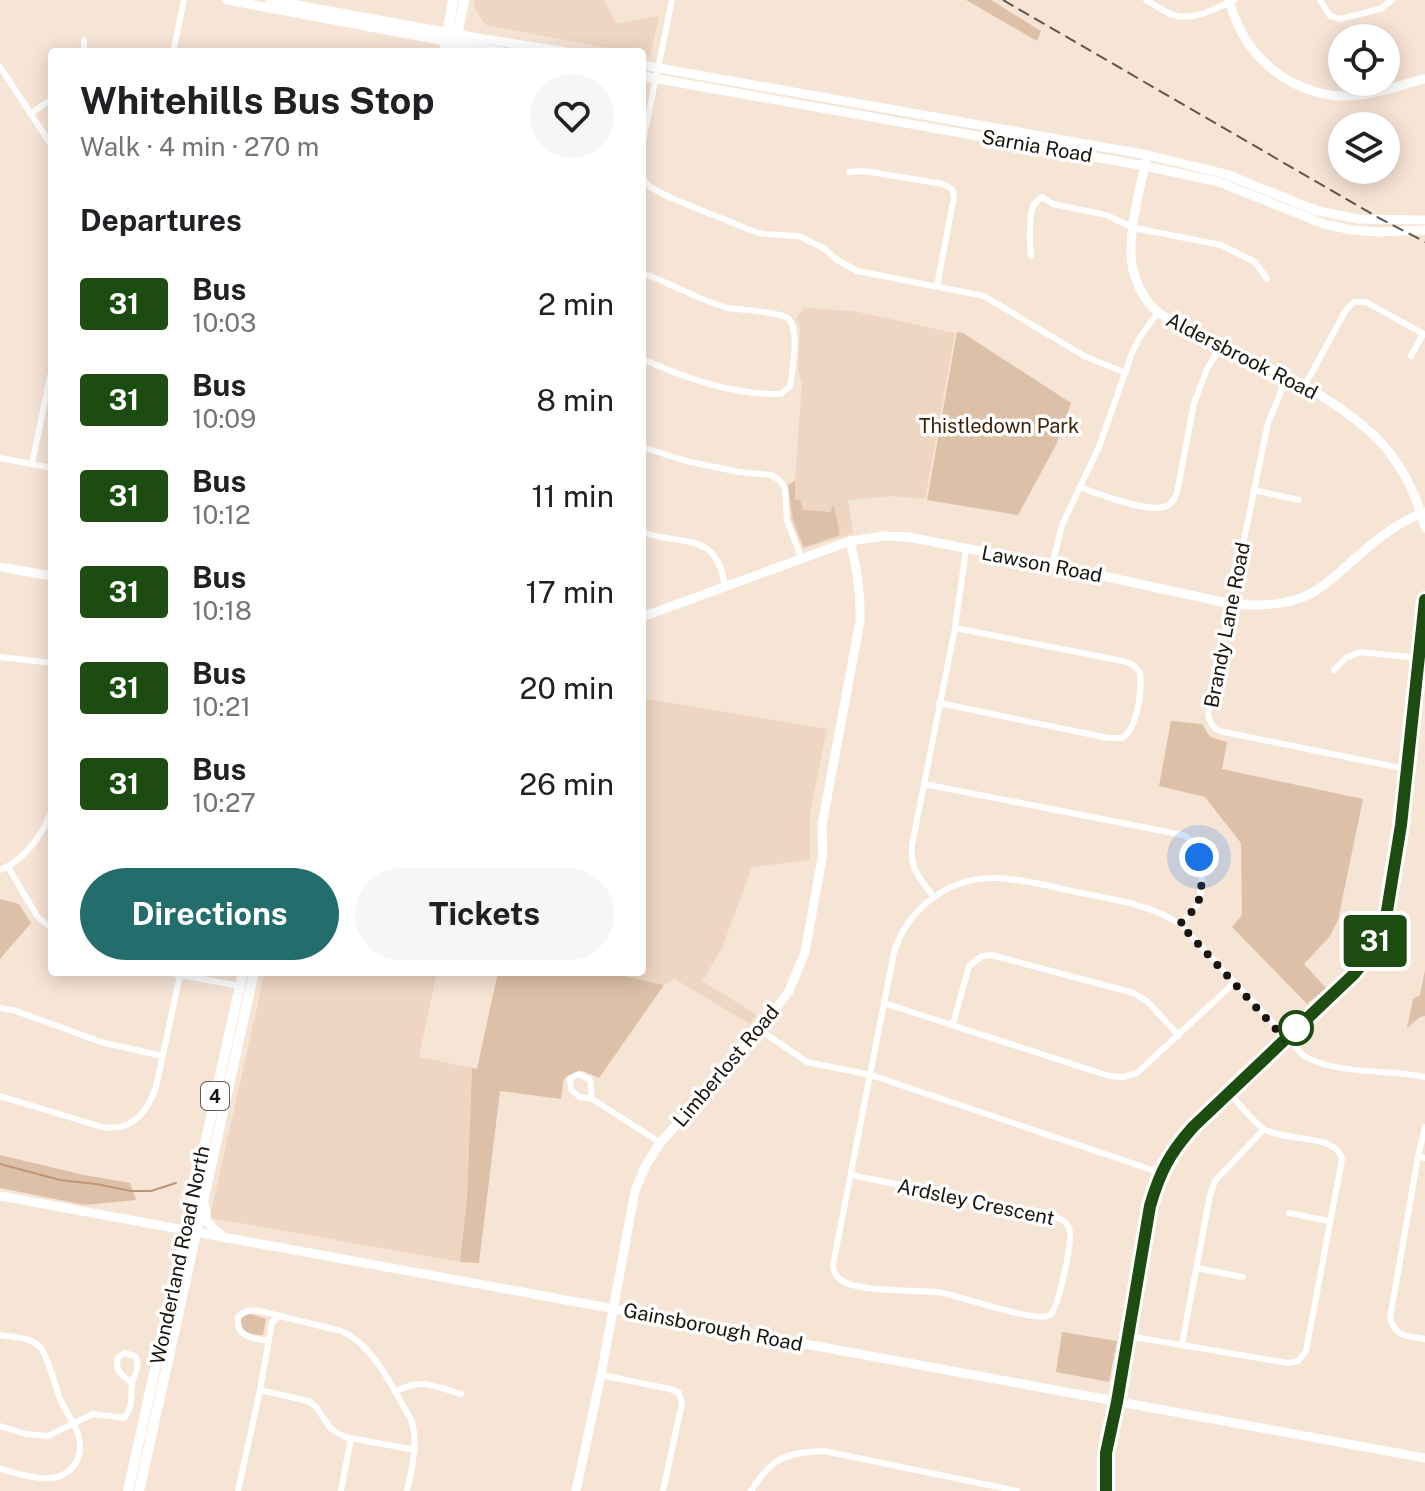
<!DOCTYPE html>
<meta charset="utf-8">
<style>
:root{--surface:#fff;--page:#f6f6f6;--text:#202124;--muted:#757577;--accent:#236e6d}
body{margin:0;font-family:"Public Sans",sans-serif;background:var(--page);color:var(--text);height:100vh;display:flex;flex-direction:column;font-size:30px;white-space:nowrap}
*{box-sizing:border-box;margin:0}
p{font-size:26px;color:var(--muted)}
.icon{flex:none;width:44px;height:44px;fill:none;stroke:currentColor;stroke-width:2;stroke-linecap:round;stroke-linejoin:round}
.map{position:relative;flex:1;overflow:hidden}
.sheet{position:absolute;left:48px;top:48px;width:598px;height:928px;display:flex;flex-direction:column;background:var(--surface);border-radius:8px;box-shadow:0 4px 20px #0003}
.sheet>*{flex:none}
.badge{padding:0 16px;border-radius:6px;font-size:28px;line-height:52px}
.controls{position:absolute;left:1328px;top:24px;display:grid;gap:16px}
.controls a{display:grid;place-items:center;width:72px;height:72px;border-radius:50%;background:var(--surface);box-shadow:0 4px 20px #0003;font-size:40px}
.you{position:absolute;width:40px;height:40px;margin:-20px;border:6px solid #fff;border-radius:50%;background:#1a73e8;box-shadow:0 0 0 12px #1a73e833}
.map>.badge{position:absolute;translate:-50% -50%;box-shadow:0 0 0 4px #fff}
h2{padding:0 32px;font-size:30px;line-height:72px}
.round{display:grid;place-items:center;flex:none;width:84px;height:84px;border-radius:42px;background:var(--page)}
.head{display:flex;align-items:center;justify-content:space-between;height:136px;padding:0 32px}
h1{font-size:38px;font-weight:700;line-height:60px}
.cta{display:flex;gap:16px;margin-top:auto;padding:16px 32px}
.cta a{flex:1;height:92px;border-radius:48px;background:var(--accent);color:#fff;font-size:32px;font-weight:700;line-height:92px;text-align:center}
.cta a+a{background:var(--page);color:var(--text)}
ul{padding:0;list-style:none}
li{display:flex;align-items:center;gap:24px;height:96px;padding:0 32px}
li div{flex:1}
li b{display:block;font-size:30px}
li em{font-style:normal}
li .badge{min-width:88px;font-weight:700;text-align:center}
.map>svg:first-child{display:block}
.built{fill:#eed6c2}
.green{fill:#ddc0a8}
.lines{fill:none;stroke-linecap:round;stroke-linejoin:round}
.stream{stroke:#bf9674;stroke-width:2}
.street{stroke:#fff;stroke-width:6}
.secondary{stroke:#fff;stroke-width:9}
.primary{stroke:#fff;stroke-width:10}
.rail{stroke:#60564e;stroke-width:2;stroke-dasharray:12 6;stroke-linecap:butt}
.line-casing{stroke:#fff;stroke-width:18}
.line{stroke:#1d4c10;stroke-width:12}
.walk{stroke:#1a140e;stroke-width:8;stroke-dasharray:0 14.4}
.stop-dot{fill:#fff;stroke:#1d4c10;stroke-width:4}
.labels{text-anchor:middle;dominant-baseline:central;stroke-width:7;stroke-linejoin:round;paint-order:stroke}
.shield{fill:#fff;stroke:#5f5a56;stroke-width:2}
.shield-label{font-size:18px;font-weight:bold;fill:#1a140e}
.street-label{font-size:20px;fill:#1a140e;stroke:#fff}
.park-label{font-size:20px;fill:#3f2306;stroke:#fff}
</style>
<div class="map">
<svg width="1425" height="1491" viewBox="0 0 1425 1491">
<rect width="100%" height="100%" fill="#f6e4d5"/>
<g class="built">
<polygon points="475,0 603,0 617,24 659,16 650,56 642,54 642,52 629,52 486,25 473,6"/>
<polygon points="804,308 853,311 955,333 925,499 893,496 848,500 853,533 803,549 791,520 787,485 795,480 802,383 798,371 800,328 796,318"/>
<polygon points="642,698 827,729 810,812 810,860 752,867 722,948 702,981 757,1015 750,1024 675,979 664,985 606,972 642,972"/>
<polygon points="265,972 437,972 419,1057 472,1068 467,1198 460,1262 211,1218 210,1216"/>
</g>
<g class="green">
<polygon points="966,0 991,0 1041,31 1037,41"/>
<polygon points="957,332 963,333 1071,403 1056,445 1018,515 927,500"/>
<polygon points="795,481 795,499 800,500 803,510 831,512 832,506 834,506 840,535 804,547 793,520 788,485"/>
<polygon points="1171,721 1202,724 1210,737 1227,742 1222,769 1363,799 1338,920 1330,936 1304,964 1326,988 1307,1004 1232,927 1242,915 1241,843 1205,797 1159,786"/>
<polygon points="0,899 19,904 31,923 0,959"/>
<polygon points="1425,970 1425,1016 1420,1017 1407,1028 1413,999 1420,995"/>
<polygon points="498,972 606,972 664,985 599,1078 583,1071 564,1078 561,1099 500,1091 479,1263 460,1262 467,1198 472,1068 477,1069"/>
<polygon points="0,1155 84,1175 130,1183 136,1200 85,1205 0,1188"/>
<polygon points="251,1314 266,1319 263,1335 247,1334 242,1330 241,1319 246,1315"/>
<polygon points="1062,1332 1117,1341 1109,1382 1056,1372"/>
</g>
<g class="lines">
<polyline class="stream" points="0,1164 60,1180 96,1184 131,1191 151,1191 176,1183"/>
<g class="street">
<path d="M1146,0C1156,5 1166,14 1177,16C1196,20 1218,7 1235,0"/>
<polyline points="1320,0 1330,16 1340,19 1380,9 1392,0"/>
<polyline points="84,52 84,40"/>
<polyline points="173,52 184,0"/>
<polyline points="0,67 52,146"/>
<polyline points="31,113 52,99"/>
<polyline points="642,146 672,0"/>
<polyline points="849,172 864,171 943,184 952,189 954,197 937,286"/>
<polyline points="642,177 650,187 671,198 753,231 763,234 799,236 825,249 837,260 857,271 984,296 1086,357 1126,373"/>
<path d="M1031,256C1029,238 1029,222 1033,205L1042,197L1053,204L1106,215L1134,228L1221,245L1255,262L1267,279"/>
<path d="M642,273C671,283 698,300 728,308C741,310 782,312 789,319C799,331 793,365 791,380L790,386L781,394C732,395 686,378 642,359"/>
<polyline points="1411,356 1423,334"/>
<path d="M1287,377L1268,423L1208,715C1211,725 1214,730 1224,732L1406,769"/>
<polyline points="1305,385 1346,310 1354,302 1366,302 1425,335"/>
<polyline points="642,447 686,461 739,472 771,475 779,480 785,488 787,520 801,557"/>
<polyline points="0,458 52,468"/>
<polyline points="32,464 52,367"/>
<path d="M1080,487C1098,494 1147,512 1164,507C1171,505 1174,500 1177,493L1194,403L1207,369L1220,348"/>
<polyline points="1254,490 1299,500"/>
<path d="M642,532C682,547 717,529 725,587"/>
<polyline points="1052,565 1062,525 1099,447 1132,353 1140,337 1158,312"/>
<polyline points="0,657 52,663"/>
<polyline points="1334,670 1346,658 1360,652 1419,658"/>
<path d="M939,703L1108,738H1122C1138,729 1142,689 1140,672L1132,664L1123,661L955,628"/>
<path d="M924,784L1183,835C1188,838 1194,841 1197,847C1203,860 1203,893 1197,905C1193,912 1185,918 1180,924"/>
<polyline points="8,867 37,916 52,929"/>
<path d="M0,870C25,860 43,834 52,810"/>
<path d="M933,896C919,876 910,871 912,845L955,628L966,549"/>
<polyline points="164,972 240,986"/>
<polyline points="884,1003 1109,1076 1123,1077 1137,1073 1234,983"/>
<polyline points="0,1008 13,1010 101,1042 162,1056"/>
<polyline points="953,1024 969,966 982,956 991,955 1134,993 1148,1002 1179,1036"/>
<polyline points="760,1030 807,1062 871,1075 1161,1173"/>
<path d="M0,1096L102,1127C132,1132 147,1113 156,1087L180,975"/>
<polyline points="592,1099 580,1097 571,1090 570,1078 579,1074 590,1080 592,1099 661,1143"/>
<polyline points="1425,1127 1418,1157 1425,1158"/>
<path d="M1418,1157L1390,1318C1398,1339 1405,1335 1425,1339"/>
<path d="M851,1175L1048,1215C1054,1217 1061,1218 1065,1222C1067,1223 1070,1230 1070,1233C1071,1245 1059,1308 1050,1315C1036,1324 959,1295 938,1292C916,1290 857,1292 841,1280C835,1276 834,1272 833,1265C853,1161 874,1056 894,952C908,908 949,877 996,878C1024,879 1053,887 1081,893C1116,900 1149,904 1180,924L1304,1056C1338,1075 1386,1069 1425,1077"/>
<polyline points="1289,1213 1329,1221"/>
<polyline points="1197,1268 1243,1277"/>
<path d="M0,1335C13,1337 32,1337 41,1348C49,1359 55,1387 61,1401C66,1412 74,1422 78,1434C81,1444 81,1455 75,1464C58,1489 25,1475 0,1469"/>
<path d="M1128,1336L1288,1363L1298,1361L1306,1351L1342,1159C1336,1133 1284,1142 1264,1129C1256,1125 1237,1101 1229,1093"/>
<path d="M268,1341C253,1338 235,1337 238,1317C249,1305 266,1313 280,1316"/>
<polyline points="1182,1344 1210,1195 1215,1181 1264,1129"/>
<polyline points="601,1375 670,1389 679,1393 682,1403 663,1491"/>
<polyline points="260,1390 308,1401 316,1407 331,1429 345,1437 415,1450"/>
<path d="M395,1392C421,1377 434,1386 461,1394"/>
<path d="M0,1426L26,1434L48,1436L93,1414L124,1418C134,1407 130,1396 132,1383C135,1372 141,1368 135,1356L124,1353L118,1358C114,1371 123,1376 132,1383"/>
<path d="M238,1491L260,1390L272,1322L280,1316L341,1331C374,1344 393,1390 411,1419C419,1444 412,1466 407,1491"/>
<polyline points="341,1491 351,1438"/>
<path d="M751,1491C772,1457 785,1453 824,1451L1017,1491"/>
</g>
<g class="secondary">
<polyline points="227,0 503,52"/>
<polyline points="270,0 472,37 567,52"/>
<path d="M1228,0C1233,13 1238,28 1246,40C1270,77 1314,101 1358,95C1381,93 1403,84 1425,79"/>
<polyline points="642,65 1148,155 1226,174 1318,211 1358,219 1425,220"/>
<polyline points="642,76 1145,166 1219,182 1324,224 1352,230 1378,232 1425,230"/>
<path d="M1146,162C1139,189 1126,244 1133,270C1137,285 1145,301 1157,311C1166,319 1178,324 1188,330C1206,340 1223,352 1242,359C1251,363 1261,365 1271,369C1291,377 1311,389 1329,401C1380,433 1410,468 1425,528"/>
<polyline points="0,567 52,576"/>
<path d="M642,617L850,541L884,536L908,537L1052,565L1232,604C1259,606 1287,606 1312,593C1323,587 1333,578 1342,570C1368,547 1392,524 1425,512"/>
<polyline points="0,1196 1425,1458"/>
<polyline points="205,1206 207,1222 224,1238"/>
<path d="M576,1491L601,1375L635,1191L646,1165L660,1143L760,1030L789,991L805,952L823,853L822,825L860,621C861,593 857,568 850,541"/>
<path d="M1106,1491V1453L1117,1402L1150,1206C1160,1171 1169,1154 1193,1127L1354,974L1369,956L1378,935L1387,911L1401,825L1425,600"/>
</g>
<g class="primary">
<polyline points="444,52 453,0"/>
<polyline points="454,52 464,0"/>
<polyline points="128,1491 243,972"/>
<polyline points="139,1491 254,972"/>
</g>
<polyline class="rail" points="1003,0 1379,218 1425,242"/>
</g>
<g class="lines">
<g class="line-casing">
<path id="line" d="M1106,1491V1453L1117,1402L1150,1206C1160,1172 1169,1154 1193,1127L1354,974L1369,956L1378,935L1387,911L1401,825L1425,600"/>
</g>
<use href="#line" class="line"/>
<path class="walk" d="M1199,857C1201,873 1205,895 1194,909C1190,914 1184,919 1180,924L1285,1039L1296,1028"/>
</g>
<circle class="stop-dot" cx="1296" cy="1028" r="16"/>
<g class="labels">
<rect class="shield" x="201" y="1082" width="28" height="28" rx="6"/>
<g class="shield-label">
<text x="215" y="1096">4</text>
</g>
<g class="street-label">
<text transform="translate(1037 146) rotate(10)">Sarnia Road</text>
<text transform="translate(1242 356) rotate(27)">Aldersbrook Road</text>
<text transform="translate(1042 564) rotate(11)">Lawson Road</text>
<text transform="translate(1227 625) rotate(-79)">Brandy Lane Road</text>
<text transform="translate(726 1066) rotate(-50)">Limberlost Road</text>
<text transform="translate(976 1202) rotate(12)">Ardsley Crescent</text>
<text transform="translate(180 1255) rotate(-78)">Wonderland Road North</text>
<text transform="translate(713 1327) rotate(11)">Gainsborough Road</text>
</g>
<g class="park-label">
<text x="999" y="426">Thistledown Park</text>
</g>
</g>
</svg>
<div class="controls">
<a><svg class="icon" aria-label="locate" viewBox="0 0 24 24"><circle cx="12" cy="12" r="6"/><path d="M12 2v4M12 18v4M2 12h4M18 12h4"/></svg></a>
<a><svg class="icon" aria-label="layers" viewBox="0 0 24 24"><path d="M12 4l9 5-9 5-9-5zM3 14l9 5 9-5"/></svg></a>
</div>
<div class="you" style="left:1199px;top:857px"></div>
<b class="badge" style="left:1375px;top:941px;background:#1d4c10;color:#fff">31</b>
<section class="sheet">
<div class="head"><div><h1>Whitehills Bus Stop</h1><p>Walk · 4 min · 270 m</p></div><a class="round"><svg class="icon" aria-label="heart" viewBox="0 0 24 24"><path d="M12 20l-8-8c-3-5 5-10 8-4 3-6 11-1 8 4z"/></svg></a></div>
<h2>Departures</h2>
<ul>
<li><span class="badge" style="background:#1d4c10;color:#fff">31</span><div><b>Bus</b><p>10:03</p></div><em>2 min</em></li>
<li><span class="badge" style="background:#1d4c10;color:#fff">31</span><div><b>Bus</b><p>10:09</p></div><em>8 min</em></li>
<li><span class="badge" style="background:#1d4c10;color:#fff">31</span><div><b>Bus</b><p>10:12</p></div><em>11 min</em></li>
<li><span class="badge" style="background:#1d4c10;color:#fff">31</span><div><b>Bus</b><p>10:18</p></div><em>17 min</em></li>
<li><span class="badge" style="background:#1d4c10;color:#fff">31</span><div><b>Bus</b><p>10:21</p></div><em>20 min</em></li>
<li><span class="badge" style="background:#1d4c10;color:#fff">31</span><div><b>Bus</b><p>10:27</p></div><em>26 min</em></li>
</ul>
<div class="cta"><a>Directions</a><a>Tickets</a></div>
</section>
</div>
